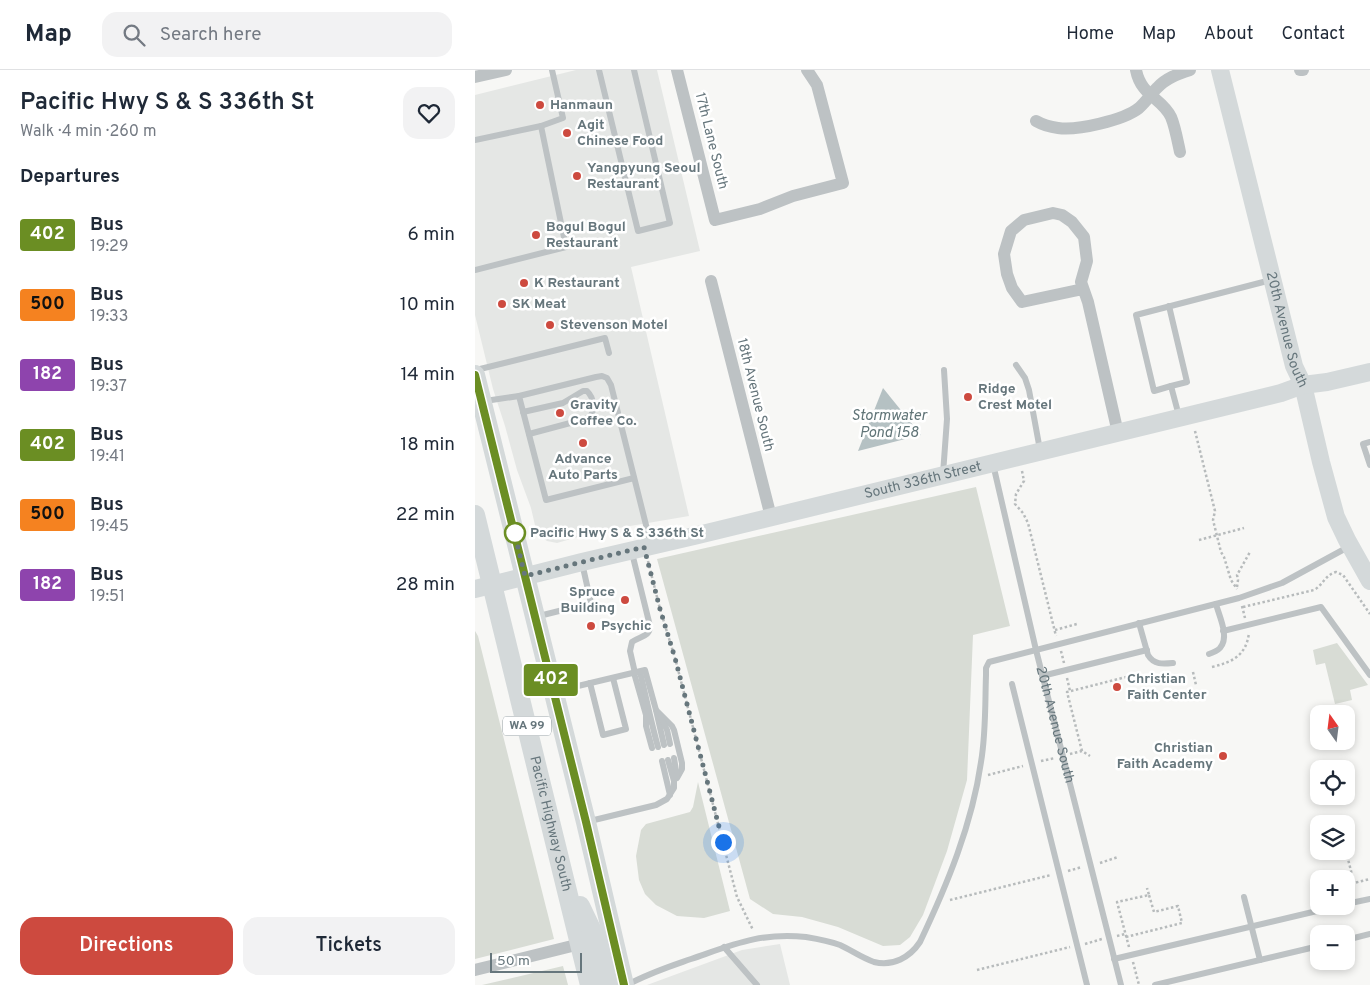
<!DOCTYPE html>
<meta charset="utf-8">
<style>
:root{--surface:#fff;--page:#f2f2f3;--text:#1f2937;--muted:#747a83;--line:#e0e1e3;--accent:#cd4a3f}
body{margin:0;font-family:Overpass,sans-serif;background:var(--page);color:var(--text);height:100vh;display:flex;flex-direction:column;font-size:19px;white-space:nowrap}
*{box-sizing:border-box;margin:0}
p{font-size:16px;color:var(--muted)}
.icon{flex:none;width:28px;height:28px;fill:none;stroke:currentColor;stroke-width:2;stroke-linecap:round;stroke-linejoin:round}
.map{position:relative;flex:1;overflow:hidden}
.sheet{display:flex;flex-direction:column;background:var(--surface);width:475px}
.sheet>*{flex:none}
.badge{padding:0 10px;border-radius:4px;font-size:18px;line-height:32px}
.needle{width:32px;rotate:346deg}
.fabs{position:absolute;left:835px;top:635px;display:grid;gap:10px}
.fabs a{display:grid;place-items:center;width:45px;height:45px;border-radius:10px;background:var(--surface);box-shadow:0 2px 8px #0003;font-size:25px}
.scale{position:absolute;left:15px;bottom:12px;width:92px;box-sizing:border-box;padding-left:5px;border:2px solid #66767c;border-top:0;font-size:14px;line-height:18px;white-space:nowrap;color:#66767c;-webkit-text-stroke:4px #fff;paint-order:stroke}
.you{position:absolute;width:25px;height:25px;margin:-12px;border:4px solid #fff;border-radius:50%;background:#1a73e8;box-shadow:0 0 0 8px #1a73e833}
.map>.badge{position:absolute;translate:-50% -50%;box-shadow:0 0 0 2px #fff}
h2{padding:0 20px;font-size:19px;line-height:45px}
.round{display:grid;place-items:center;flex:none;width:52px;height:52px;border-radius:15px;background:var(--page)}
.summary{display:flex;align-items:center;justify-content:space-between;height:85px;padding:0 20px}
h1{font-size:24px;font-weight:600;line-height:38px}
.button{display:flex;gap:10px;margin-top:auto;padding:10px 20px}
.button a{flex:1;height:58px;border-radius:15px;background:var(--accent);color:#fff;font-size:20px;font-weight:600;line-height:58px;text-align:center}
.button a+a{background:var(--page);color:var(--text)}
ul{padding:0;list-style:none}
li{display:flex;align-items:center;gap:15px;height:70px;padding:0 20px}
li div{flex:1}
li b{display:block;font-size:19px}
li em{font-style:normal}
li .badge{min-width:55px;font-weight:700;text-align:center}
header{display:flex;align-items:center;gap:30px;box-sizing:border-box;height:70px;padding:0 25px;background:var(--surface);border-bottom:1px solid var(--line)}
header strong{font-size:24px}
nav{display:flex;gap:28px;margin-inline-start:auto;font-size:18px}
.search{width:350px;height:45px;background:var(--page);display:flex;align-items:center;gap:12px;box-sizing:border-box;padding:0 18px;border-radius:15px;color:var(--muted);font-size:19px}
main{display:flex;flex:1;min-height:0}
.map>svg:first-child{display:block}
.built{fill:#e5e7e5}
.green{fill:#d8dcd5}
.water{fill:#b5c1c3}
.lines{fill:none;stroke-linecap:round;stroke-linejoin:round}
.path{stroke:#b7bbbc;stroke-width:2.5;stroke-dasharray:2.5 2.5;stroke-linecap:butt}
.lane{stroke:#bdc2c4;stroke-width:6}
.street{stroke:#bdc2c4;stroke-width:12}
.secondary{stroke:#d4d9da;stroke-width:18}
.primary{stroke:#d4d9da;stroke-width:20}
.line-casing{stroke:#fff;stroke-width:11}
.line{stroke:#6b8e23;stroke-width:8}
.walk{stroke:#66767c;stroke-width:5;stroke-dasharray:0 9}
.poi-dot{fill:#cd4a3f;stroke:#fff;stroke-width:2}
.stop-dot{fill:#fff;stroke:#6b8e23;stroke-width:2.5}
.labels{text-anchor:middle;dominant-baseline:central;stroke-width:5;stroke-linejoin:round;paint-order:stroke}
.shield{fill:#fff;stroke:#949fa3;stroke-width:1}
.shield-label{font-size:12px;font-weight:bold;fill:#66767c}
.poi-label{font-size:14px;font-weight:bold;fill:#66767c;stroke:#fff;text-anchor:start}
.street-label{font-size:14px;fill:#66767c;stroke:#fff}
.stop-label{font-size:14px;font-weight:bold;fill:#66767c;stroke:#fff;text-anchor:start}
.water-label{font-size:15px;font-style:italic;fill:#607477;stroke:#fff}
</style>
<header>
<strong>Map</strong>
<div class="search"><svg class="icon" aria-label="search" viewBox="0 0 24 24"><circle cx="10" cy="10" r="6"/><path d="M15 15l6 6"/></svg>Search here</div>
<nav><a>Home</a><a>Map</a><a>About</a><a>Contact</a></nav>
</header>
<main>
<section class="sheet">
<div class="summary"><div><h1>Pacific Hwy S &amp; S 336th St</h1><p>Walk · 4 min · 260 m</p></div><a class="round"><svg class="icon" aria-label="heart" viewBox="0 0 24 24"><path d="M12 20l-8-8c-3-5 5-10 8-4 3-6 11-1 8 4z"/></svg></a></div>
<h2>Departures</h2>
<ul>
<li><span class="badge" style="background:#6b8e23;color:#fff">402</span><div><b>Bus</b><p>19:29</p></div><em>6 min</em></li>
<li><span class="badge" style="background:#f58220;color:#111">500</span><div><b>Bus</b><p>19:33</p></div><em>10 min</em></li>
<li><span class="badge" style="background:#8e44ad;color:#fff">182</span><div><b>Bus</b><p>19:37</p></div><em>14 min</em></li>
<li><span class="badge" style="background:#6b8e23;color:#fff">402</span><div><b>Bus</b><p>19:41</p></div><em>18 min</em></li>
<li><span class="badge" style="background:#f58220;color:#111">500</span><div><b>Bus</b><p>19:45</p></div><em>22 min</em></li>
<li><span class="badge" style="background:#8e44ad;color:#fff">182</span><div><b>Bus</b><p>19:51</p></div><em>28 min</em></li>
</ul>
<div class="button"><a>Directions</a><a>Tickets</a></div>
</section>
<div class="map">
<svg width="895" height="915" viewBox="0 0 895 915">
<rect width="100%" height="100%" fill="#f7f7f5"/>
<g class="built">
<polygon points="101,0 182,0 225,181 156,197 214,446 120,462 82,473 72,471 62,464 56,438 42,400 30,356 18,319 0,245 0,25"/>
<polygon points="305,874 315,915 172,915 267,880"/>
</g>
<g class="green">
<polygon points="501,417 535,556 498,565 492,710 472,781 448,845 435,867 425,875 408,876 363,857 327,847 298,844 275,829 182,489"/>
<polygon points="0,561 3,566 79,869 0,889"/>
<polygon points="862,573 893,615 875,620 877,630 860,634 850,593 841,595 838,580"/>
<polygon points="223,712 255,841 229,848 202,846 181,835 170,824 164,810 161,786 166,760 171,754 215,742 218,737"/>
<polygon points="88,896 93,915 7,915"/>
</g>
<polygon class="water" points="408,318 446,365 383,381"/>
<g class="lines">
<g class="path">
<polyline points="720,361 740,441 738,450 746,482 749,487 756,510 762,519"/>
<polyline points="547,401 549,411 541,424 540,434 548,443 553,453 581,566"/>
<polyline points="724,470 769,458"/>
<polyline points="173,491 185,539 200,588 262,827 278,860"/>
<polyline points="762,517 763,510 762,505 775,482"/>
<polyline points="767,536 770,548"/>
<path d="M768,537L839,520C848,515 850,505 861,502L868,505L895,544"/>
<polyline points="580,560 602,554"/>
<polyline points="586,581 589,593"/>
<path d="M737,597C757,592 771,586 774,563"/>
<polyline points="718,602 721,615"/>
<polyline points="592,608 595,621"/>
<polyline points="607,681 592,622 663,604 672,608 701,605"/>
<polyline points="595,684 607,681 615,686"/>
<polyline points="566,691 580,688"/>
<polyline points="513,705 548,696"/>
<polyline points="871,781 879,813 895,809"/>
<polyline points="625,793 643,787"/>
<polyline points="593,801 607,797"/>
<polyline points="475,830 576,805"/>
<polyline points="642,866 650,864"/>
<polyline points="651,867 707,853 703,836 679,842 674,825"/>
<polyline points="610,874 627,869"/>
<polyline points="654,877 642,832 674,825 672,818"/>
<polyline points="658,892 664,915"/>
<polyline points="502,900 595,877"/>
</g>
<g class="lane">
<polyline points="124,0 163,161 195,153 159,0"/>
<polyline points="0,70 66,56 88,48 77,0"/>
<polyline points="0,200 91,177 66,56"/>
<polyline points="694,236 712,312 696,316"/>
<polyline points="541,295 550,308 554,320 565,380"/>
<polyline points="1,300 130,268 134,283"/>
<polyline points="44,326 71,430 159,408"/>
<polyline points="10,331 44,326 121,307 127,306 132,308 136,315 176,475"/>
<path d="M48,342L88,333L108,321H112C119,328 121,340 114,348L54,364"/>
<polyline points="704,346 696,316 679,321 661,245 796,210"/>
<polyline points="895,372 888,374 895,395"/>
<path id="s1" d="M518,394L561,580L646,915"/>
<polyline points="468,404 472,349 469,300"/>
<path d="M157,483L175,556C175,567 165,566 157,572L155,581L160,603"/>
<polyline points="64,546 116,533 107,493"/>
<path d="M664,553L673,585C679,595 688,594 698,593"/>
<polyline points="748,561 846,537 895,605"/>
<path d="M734,584C737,583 742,581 745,578C755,567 744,546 741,534"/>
<path d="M165,602C171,627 176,652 183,677"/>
<polyline points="159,603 171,645 171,656 177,678"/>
<polyline points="567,606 672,580"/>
<polyline points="115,613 128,665 151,659 138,608"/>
<polyline points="537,614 612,915"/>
<polyline points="82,621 170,600 181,640 189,675"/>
<polyline points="181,640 197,656 199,660 207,693 207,699 202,708"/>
<polyline points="186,648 192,660 195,674"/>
<polyline points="199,688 202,707"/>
<polyline points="187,691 195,725"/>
<polyline points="115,751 181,735 192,729 199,718 199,711 193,690"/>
<polyline points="769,827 785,890"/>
<polyline points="871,834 895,829"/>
<polyline points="871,870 895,864"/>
<polyline points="249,877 282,915"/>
<polyline points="639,889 863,836"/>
<path d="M152,915C174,903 193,897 216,889C257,875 286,862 331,867C343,869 354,871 365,875C376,880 387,888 399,892C418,897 435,887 445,872C472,815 497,755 506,692C511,663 510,634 511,605V598L514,592L764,528L807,513L875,476"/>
<polyline points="680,915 844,876"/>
</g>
<g class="street">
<polyline points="202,0 240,150 285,139 318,126 368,113 342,15 332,0"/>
<path d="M661,0C666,26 687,28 696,47C700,56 703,73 705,82"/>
<polyline points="825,0 828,0"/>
<polyline points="0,7 31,0"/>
<path d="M561,51C568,55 575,57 583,58C602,61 649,50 664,38C671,32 676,24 682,18C691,8 703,4 715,0"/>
<polyline points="236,211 296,447"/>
<polyline points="608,219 547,232 537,218 532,204 529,184 536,161 549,150 578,143 587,145 597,152 609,167 612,191 606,212 613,232 643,363"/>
<polyline points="0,900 105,874"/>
</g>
<g class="secondary">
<path id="s2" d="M745,0L819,296L828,315L846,392L861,447L872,470L895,511"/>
<path id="s3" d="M0,519L107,492L219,466L806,323L828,315L852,312L895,302"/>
</g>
<g class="primary">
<polyline points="0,305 111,752 149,915"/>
<path id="s4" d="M0,445L115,915"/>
<polyline points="105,836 116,859 130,915"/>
</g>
</g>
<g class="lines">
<g class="line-casing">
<polyline id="line" points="0,305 111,752 149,915"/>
</g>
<use href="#line" class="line"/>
<polyline class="walk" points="40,463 38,457 50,506 169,477 185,539 200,588 248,772"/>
</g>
<g class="poi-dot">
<circle cx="65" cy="35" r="5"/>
<circle cx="92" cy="63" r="5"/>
<circle cx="102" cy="106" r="5"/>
<circle cx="61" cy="165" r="5"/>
<circle cx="49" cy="213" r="5"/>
<circle cx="27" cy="234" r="5"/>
<circle cx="75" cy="255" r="5"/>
<circle cx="493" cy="327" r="5"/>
<circle cx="85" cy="343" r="5"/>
<circle cx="108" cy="373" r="5"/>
<circle cx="150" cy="530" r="5"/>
<circle cx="116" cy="556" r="5"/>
<circle cx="642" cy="617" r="5"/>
<circle cx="748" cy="686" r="5"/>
</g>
<circle class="stop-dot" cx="40" cy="463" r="10"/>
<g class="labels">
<rect class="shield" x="28" y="646.5" width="48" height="19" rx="4"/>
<g class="shield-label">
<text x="52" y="656">WA 99</text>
</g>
<g class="poi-label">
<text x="75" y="35">Hanmaun</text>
<text x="102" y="55">Agit<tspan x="102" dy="16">Chinese Food</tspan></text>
<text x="112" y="98">Yangpyung Seoul<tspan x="112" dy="16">Restaurant</tspan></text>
<text x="71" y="157">Bogul Bogul<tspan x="71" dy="16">Restaurant</tspan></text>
<text x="59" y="213">K Restaurant</text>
<text x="37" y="234">SK Meat</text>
<text x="85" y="255">Stevenson Motel</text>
<text x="503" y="319">Ridge<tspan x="503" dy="16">Crest Motel</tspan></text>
<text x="95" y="335">Gravity<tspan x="95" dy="16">Coffee Co.</tspan></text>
<text x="108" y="389" text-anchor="middle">Advance<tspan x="108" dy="16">Auto Parts</tspan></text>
<text x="140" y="522" text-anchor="end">Spruce<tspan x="140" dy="16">Building</tspan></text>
<text x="126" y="556">Psychic</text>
<text x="652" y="609">Christian<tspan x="652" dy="16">Faith Center</tspan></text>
<text x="738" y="678" text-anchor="end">Christian<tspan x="738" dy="16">Faith Academy</tspan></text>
</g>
<g class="street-label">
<text transform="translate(236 71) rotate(76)">17th Lane South</text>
<text stroke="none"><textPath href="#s2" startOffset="268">20th Avenue South</textPath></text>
<text transform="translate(280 325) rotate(76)">18th Avenue South</text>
<text stroke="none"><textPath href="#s3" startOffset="461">South 336th Street</textPath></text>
<text stroke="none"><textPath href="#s1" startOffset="268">20th Avenue South</textPath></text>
<text stroke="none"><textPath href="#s4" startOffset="318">Pacific Highway South</textPath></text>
</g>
<g class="stop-label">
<text x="55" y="463">Pacific Hwy S &amp; S 336th St</text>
</g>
<g class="water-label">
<text x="414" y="346">Stormwater<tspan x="414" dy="17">Pond 158</tspan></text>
</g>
</g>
</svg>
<div class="fabs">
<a><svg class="needle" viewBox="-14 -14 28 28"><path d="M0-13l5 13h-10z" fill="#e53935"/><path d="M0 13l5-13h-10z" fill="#747a83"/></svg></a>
<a><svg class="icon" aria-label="locate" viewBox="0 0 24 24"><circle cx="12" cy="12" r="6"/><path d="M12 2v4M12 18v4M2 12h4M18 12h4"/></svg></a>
<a><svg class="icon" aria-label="layers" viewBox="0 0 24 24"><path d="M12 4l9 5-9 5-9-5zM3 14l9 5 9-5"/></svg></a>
<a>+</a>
<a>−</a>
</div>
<div class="scale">50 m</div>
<div class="you" style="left:248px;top:772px"></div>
<b class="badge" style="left:76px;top:610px;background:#6b8e23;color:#fff">402</b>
</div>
</main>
